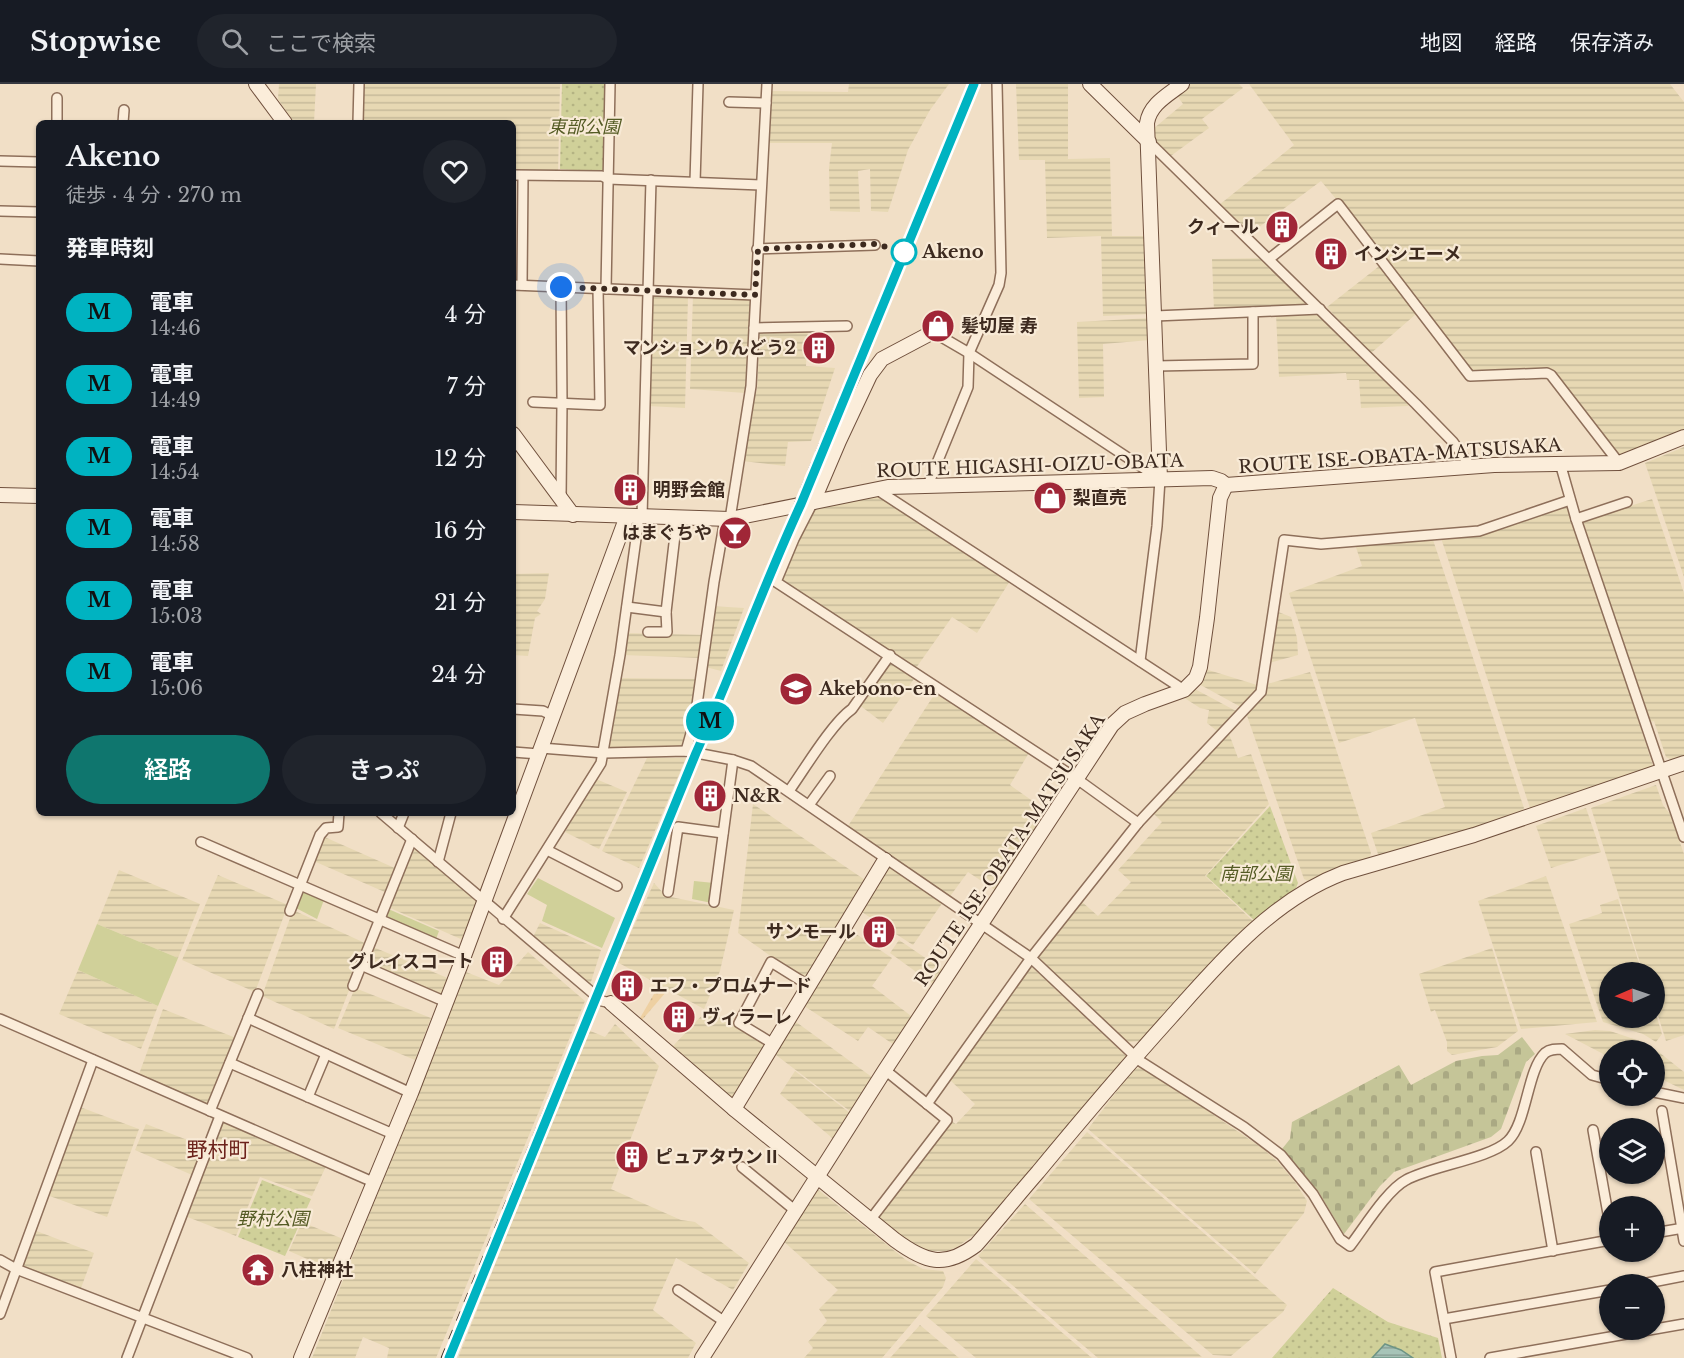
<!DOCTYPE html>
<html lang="ja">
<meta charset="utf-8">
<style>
:root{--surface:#171b24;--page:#20242c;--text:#f1f3f6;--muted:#9ea1a6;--line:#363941;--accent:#0f766e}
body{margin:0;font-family:"Libre Baskerville","Noto Sans JP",serif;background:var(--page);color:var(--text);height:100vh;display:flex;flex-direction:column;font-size:22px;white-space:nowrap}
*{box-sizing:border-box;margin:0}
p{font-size:20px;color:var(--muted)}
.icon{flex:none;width:33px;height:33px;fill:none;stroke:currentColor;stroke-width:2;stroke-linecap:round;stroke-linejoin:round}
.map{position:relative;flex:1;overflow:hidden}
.sheet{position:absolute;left:36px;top:36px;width:480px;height:696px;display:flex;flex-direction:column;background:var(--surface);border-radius:9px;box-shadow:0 2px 4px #0004}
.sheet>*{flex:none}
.badge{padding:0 12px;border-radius:20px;font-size:21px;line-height:39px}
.needle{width:39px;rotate:268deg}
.tools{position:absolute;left:1599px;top:878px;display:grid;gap:12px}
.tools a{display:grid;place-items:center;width:66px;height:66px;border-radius:50%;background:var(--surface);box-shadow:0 2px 4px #0004;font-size:30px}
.you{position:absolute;width:30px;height:30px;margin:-15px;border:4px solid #fff;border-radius:50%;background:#1a73e8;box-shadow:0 0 0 9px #1a73e833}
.map>.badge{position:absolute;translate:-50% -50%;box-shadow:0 0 0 3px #fff}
h2{padding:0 30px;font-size:22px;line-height:54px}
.round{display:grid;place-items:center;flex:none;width:63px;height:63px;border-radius:32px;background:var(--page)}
.headline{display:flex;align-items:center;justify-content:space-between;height:102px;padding:0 30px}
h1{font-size:28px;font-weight:600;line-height:45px}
.action{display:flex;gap:12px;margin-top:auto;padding:12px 30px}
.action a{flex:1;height:69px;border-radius:36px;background:var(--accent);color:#fff;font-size:24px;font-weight:600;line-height:69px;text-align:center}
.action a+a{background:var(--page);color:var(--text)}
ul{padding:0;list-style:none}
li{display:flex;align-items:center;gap:18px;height:72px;padding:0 30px}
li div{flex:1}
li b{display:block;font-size:22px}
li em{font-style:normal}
li .badge{min-width:66px;font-weight:700;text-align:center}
header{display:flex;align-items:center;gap:36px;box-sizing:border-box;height:84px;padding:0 30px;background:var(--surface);border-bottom:2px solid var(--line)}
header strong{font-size:28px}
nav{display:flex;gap:33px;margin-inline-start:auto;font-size:21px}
.search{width:420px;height:54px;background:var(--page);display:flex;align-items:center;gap:15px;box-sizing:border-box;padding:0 21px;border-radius:33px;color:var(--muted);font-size:22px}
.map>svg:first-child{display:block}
.farmland{fill:url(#farmland-rules)}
.grass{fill:#d0d099}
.sand{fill:url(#sand-dots)}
.cemetery{fill:url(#cemetery-stones)}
.park{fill:url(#park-dots)}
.water{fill:url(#water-rules);stroke:#6d9485;stroke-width:1.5}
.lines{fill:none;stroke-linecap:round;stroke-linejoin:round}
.street-casing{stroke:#8e6f5a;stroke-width:12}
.secondary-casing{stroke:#70503d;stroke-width:16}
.street{stroke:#fbedda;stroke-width:9}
.secondary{stroke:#fbedda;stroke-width:14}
.rail{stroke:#3d2a1f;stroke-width:3;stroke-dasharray:10 10;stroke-linecap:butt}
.line-casing{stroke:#fff;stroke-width:14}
.line{stroke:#00b3c1;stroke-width:9}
.walk{stroke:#3d2a1f;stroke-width:6;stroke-dasharray:0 10.8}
.stop-dot{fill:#fff;stroke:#00b3c1;stroke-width:3}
.labels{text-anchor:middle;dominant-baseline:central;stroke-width:4.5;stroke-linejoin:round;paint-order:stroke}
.park-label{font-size:18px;font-style:italic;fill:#545b24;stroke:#f8ead6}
.poi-label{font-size:18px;font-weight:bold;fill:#3d2a1f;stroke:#f8ead6;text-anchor:start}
.stop-label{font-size:18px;font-weight:bold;fill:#3d2a1f;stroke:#f8ead6;text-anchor:start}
.street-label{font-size:18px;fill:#3d2a1f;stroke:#f8ead6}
.quarter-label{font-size:21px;fill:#6c221b;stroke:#f8ead6}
</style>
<header>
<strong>Stopwise</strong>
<div class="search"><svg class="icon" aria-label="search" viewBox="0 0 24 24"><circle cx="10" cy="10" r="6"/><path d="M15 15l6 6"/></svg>ここで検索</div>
<nav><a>地図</a><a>経路</a><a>保存済み</a></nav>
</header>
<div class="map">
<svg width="1684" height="1274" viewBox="0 0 1684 1274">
<defs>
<pattern id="farmland-rules" width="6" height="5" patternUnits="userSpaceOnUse" patternTransform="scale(1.5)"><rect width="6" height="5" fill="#e7d8b3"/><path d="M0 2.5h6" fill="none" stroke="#c7ba9a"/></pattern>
<pattern id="sand-dots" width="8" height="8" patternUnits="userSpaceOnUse" patternTransform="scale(1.5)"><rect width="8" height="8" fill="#eed0a2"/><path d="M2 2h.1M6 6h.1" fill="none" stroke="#cdb38b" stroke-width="1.8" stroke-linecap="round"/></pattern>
<pattern id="cemetery-stones" width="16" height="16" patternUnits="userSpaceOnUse" patternTransform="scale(1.5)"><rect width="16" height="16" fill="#c5c598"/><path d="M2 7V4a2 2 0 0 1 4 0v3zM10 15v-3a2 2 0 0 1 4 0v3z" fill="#aaa983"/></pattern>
<pattern id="park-dots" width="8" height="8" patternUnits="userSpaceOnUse" patternTransform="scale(1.5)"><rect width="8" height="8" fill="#d0d099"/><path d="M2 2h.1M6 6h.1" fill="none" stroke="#b4b383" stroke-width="1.8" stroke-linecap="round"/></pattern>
<pattern id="water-rules" width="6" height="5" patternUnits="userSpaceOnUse" patternTransform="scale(1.5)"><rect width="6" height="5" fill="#a7c4b8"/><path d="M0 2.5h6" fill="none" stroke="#899f95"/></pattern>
</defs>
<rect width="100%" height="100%" fill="#f1dfc6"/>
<g class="farmland">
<polygon points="279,0 316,0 314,39 294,39 278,15"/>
<polygon points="361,0 560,0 558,91 513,89 513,39 360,39"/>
<polygon points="849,0 949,0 930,26 908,66 888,128 871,127 870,85 858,87 860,128 830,127 829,84 832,59 767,59 771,7 848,8"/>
<polygon points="1016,0 1068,0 1068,75 1110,74 1112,152 1149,152 1151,230 1103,232 1101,152 1047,154 1045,76 1019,76"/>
<polygon points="1189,0 1239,0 1243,4 1202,35 1209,44 1168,74 1153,60 1153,45 1183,20 1176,10"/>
<polygon points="1249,0 1670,0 1684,18 1684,349 1616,373 1550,285 1475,289 1470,287 1423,224 1370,270 1327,223 1387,176 1321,97 1251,149 1219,121 1294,61"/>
<polygon points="1264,174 1314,224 1214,227 1212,175"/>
<polygon points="653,210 687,211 688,213 685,324 648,322 650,213"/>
<polygon points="693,211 750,215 752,217 745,309 690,305"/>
<polygon points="1318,229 1409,318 1408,322 1361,324 1359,296 1347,296 1346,289 1279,293 1276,230"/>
<polygon points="1151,234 1150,256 1103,260 1104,313 1079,314 1077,238"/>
<polygon points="808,245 806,282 835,284 811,357 788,358 785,382 743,377 752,314 757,307 760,250 763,246"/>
<polygon points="1684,363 1684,493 1645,379"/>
<polygon points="879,411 1010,497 977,549 952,533 916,584 783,498 782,492 815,422"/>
<polygon points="1652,415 1684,509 1684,672 1672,676 1666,673 1654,637 1650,638 1583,437"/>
<polygon points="1569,422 1653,682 1530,724 1441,454 1479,452"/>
<polygon points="1432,453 1524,724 1521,728 1383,772 1378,770 1371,749 1445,723 1415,634 1339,659 1289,509 1362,482 1355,460"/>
<polygon points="549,489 545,515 537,527 541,530 535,534 528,572 513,571 513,490"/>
<polygon points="711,522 744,524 721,587 702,582 702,574 622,571 625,549 707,551"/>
<polygon points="1276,527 1291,533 1297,554 1298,571 1269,579"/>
<polygon points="890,574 916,592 883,639 858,620"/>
<polygon points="1202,584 1257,601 1259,607 1244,622 1239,622 1197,599"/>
<polygon points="1310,588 1371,769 1369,775 1347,781 1308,797 1304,795 1246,629 1267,600"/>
<polygon points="619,594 697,595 686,664 608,666"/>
<polygon points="1193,604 1236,627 1237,630 1217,647 1207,639 1209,626 1200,624 1183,613"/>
<polygon points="938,605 1030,667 1010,701 1051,730 998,808 968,788 948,815 846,745"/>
<polygon points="1228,647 1238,674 1251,670 1269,720 1205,792 1254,838 1141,957 1127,958 1038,873 1081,817 1098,832 1131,798 1118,786 1162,738 1152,728"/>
<polygon points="647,674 686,674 639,784 602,767"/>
<polygon points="596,695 627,708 599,765 565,748"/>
<polygon points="1656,701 1663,721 1670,730 1684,770 1684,951 1666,957 1655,922 1654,888 1643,888 1591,724"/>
<polygon points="753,720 868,798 806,897 738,849"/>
<polygon points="1586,724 1601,768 1551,784 1536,742"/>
<polygon points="320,751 397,785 387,809 309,775"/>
<polygon points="416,762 480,816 463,856 388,823"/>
<polygon points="886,778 943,818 913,861 857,825"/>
<polygon points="119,786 200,820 178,874 97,840"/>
<polygon points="218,791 288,821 255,908 182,876"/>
<polygon points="1546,792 1597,938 1521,945 1478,817"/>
<polygon points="654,799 666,812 734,826 720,887 704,925 617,878"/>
<polygon points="1618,815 1642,888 1610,888 1610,933 1654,933 1655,927 1662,950 1656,958 1643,950 1603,938 1569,840 1602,829 1600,821"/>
<polygon points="293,826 367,860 334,945 262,912"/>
<polygon points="540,839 601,866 590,901 533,853"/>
<polygon points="847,844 892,874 872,902 915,935 897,963 868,943 858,957 801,920"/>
<polygon points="899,856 946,888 937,903 890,869"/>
<polygon points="373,863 450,895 444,914 366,879"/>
<polygon points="1492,864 1518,947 1497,963 1452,971 1447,967 1447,958 1435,926 1431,928 1419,890"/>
<polygon points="528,868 585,917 436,1274 387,1274 389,1264 363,1253 355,1274 312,1274 466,888 499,901"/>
<polygon points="1032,883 1126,972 1126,975 978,1148 957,1163 947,1167 927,1167 918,1164 902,1154 878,1134 951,1037 956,1040 975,1020 950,996 1029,885"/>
<polygon points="78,886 158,922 141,965 59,930"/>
<polygon points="355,904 431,934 415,976 338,944"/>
<polygon points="163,925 236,954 209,1021 139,990"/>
<polygon points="706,927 711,928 769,962 737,1012 732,1014 673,962"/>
<polygon points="792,935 876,996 855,1031 772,968"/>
<polygon points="615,940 659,982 611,1105 681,1136 695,1138 749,1179 733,1206 676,1174 653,1226 696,1259 688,1274 458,1274 588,946 605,953"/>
<polygon points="1595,946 1610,947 1643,958 1660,969 1684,988 1684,1006 1655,992 1654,966 1610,966 1609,973 1565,950"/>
<polygon points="1142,982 1262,1064 1278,1078 1295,1098 1307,1117 1304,1129 1255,1190 1088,1045 1133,986"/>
<polygon points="795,987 854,1032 837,1058 780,1010"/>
<polygon points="80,1023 139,1045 107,1133 47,1111"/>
<polygon points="223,1034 329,1076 312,1112 260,1093 236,1152 185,1132"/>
<polygon points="146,1040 203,1062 192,1091 135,1066"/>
<polygon points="1087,1048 1287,1221 1283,1228 1231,1272 1213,1271 1029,1115"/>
<polygon points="816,1104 906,1176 923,1185 943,1187 946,1194 943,1203 882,1274 804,1274 813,1264 808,1258 827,1237 819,1225 838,1206 782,1156"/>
<polygon points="1025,1120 1202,1273 1098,1274 978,1172"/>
<polygon points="302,1138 343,1155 330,1185 289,1167"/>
<polygon points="34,1146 94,1169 81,1204 21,1182"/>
<polygon points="976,1175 1092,1274 976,1274 926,1232"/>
<polygon points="920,1241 959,1274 890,1274"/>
</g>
<g class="grass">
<polygon points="538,794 615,834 602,864 542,837 547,821 527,810"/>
<polygon points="694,797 714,799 712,819 692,815"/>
<polygon points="302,804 325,813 317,835 294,823"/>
<polygon points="386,824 439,847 436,855 383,832"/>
<polygon points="97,840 178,874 158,922 78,886"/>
</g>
<polygon class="sand" points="658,903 666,908 642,936 640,934"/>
<polygon class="cemetery" points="1522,953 1535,970 1526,978 1501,1045 1491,1053 1394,1088 1380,1102 1344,1150 1318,1107 1313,1105 1282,1065 1290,1055 1292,1038 1399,981 1411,1001 1456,977 1482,972 1498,971"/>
<g class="park">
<polygon points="562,0 607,0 605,86 601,88 560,85"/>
<polygon points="1270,722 1298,799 1296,804 1255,837 1206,792"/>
<polygon points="262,1096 311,1115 285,1172 238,1153"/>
<polygon points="1333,1204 1388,1238 1438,1254 1442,1274 1272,1274"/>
</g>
<polygon class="water" points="1385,1260 1401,1266 1413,1274 1372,1274"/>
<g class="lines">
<g class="street-casing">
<g id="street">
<polyline points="729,18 766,19"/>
<polyline points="57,39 57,14"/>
<polyline points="123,39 124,26"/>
<polyline points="358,39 359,0"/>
<polyline points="1149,58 1416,320 1453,358 1471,383"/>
<polyline points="0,77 39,78"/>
<polyline points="513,91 602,92 608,95 761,101"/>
<polyline points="695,98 698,0"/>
<polyline points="0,127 39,128"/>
<polyline points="757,165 875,161"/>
<polyline points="0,175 39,177"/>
<polyline points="1269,175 1338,120 1470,292 1547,289 1551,291 1619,379"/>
<polyline points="513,201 755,211"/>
<polyline points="522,201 523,92"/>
<polyline points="606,205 610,0"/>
<polyline points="1155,232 1320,225"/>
<polyline points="754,244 847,242"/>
<polyline points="933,248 969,269 1160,395 1157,442 1140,577"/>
<polyline points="1156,282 1253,280 1253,228"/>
<polyline points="533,318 600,321 598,205"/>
<polyline points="1560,379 1576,435 1684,753"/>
<polyline points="928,401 968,303 969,269 999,201 1001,189 997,0"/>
<polyline points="876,405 1184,606"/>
<polyline points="561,414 562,319 561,203"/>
<polyline points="813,418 794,455 776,498 1077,695 1138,739"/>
<polyline points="642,433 651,96"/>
<polyline points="730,435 751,302 767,0"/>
<polyline points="1576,435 1627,418"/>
<polyline points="627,523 666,528 677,434"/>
<polyline points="648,548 667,548 666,528"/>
<polyline points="513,625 543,627 553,632"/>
<path d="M541,664L604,669L686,667L733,676L751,682L1031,874L1140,977L1244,1043L1281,1071L1313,1110L1340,1155L1350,1162C1364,1144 1387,1106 1406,1096C1431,1082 1489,1075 1508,1057C1527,1039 1527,986 1545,969C1550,965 1556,965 1562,965L1592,991L1610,996"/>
<polyline points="686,667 695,635 714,498 725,435"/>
<polyline points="513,668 539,670"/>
<path d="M789,707C804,686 832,639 852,625L890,571"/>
<polyline points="809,721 830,692"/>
<polyline points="381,729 602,917 611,919"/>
<polyline points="398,744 404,729"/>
<polyline points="201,758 464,872"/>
<polyline points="547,766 617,802"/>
<polyline points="438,778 451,729"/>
<polyline points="668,808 678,743 723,749"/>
<polyline points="714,818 733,676"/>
<polyline points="290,827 320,751 326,744 338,743 339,729"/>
<polyline points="503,835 601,679 620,571 639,433"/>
<polyline points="361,881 446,918"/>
<polyline points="353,902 412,755"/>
<polyline points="248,934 411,1009"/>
<polyline points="0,935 373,1098"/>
<polyline points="775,961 739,939 771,878 808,901"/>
<polyline points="230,979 393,1050"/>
<polyline points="1654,1008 1684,1014"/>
<polyline points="308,1013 326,970"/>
<polyline points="927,1020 1031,874 1138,739 1261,608 1284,456 1321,460 1479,447 1570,416"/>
<polyline points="210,1027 258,910"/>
<polyline points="1662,1027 1684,1157"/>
<polyline points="1593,1046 1610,1141"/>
<polyline points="1536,1068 1553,1167"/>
<polyline points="742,1083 797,1128"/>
<polyline points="871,1135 947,1036 885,986"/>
<polyline points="1654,1149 1684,1144"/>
<polyline points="0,1176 16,1185 247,1274"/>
<polyline points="1642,1200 1684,1192"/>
<polyline points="678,1206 725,1238"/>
<polyline points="0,1230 93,976"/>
<polyline points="1444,1235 1610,1206"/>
<polyline points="127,1274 220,1032"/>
<polyline points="1451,1274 1435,1188 1610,1156"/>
<polyline points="1490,1274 1684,1240"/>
</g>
</g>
<g class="secondary-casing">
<g id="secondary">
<polyline points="256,0 285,39"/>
<polyline points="1090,0 1149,58"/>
<polyline points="513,350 573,431"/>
<path d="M1160,395L1147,39C1150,20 1168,11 1182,0"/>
<polyline points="1226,401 1494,381 1619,379 1684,353"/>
<polyline points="0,411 39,412"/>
<polyline points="813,418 839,357 870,291 882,275 933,248"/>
<polyline points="513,428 730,435 888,403 1212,394 1221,397 1226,401"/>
<path d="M611,919L734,1025L895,1156C925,1178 944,1185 976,1161C997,1137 1017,1112 1038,1088C1081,1036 1125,984 1171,933C1220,878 1272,816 1343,789L1474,751L1684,679"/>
<polyline points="734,1025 885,776"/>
<polyline points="301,1274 411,1009 464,872 627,432"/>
<polyline points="702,1274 885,986 1112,641 1125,629 1145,620 1184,606 1196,594 1200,583 1207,534 1220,414 1226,401"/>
</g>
</g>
<use href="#street" class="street"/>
<use href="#secondary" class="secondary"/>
<polyline class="rail" points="442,1274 969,0"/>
</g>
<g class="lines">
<g class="line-casing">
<path id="line" d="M449,1274L696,669C733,587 763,502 801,420L974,0"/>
</g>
<use href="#line" class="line"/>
<polyline class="walk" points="561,203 755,211 758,165 875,160 904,168"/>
</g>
<defs>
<g id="building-disc" transform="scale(1.725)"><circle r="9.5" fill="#a02637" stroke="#f8ead6"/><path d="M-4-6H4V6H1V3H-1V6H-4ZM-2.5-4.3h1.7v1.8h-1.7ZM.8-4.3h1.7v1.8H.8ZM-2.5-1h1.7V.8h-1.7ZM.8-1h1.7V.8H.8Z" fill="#fff"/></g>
<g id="shop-disc" transform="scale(1.725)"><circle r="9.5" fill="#a02637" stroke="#f8ead6"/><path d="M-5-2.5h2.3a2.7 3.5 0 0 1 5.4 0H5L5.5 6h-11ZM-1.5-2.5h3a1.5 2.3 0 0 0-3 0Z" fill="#fff"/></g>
<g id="bar-disc" transform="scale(1.725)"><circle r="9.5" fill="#a02637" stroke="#f8ead6"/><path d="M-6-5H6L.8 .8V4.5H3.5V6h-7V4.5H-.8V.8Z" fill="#fff"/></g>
<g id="school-disc" transform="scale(1.725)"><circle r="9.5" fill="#a02637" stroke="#f8ead6"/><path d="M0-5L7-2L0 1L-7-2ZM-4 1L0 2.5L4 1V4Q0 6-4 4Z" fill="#fff"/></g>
<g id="temple-disc" transform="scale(1.725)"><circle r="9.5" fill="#a02637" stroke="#f8ead6"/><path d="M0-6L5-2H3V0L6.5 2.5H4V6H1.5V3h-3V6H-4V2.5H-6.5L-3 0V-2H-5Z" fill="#fff"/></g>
</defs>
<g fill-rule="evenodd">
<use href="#building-disc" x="1282" y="143"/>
<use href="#building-disc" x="1331" y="170"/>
<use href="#shop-disc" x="938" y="242"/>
<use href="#building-disc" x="819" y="264"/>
<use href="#building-disc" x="630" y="406"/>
<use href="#shop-disc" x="1050" y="414"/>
<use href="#bar-disc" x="735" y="449"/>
<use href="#school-disc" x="796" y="605"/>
<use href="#building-disc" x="710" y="712"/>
<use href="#building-disc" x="879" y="848"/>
<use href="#building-disc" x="497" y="878"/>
<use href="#building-disc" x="627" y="902"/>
<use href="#building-disc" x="679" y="933"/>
<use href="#building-disc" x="632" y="1073"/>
<use href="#temple-disc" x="258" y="1186"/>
</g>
<circle class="stop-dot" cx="904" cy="168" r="12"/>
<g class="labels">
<g class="park-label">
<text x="584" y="43">東部公園</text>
<text x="1256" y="790">南部公園</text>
<text x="273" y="1135">野村公園</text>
</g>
<g class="poi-label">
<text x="1259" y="143" text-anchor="end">クィール</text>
<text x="1354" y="170">インシエーメ</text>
<text x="961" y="242">髪切屋 寿</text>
<text x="796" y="264" text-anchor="end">マンションりんどう2</text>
<text x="653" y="406">明野会館</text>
<text x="1073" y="414">梨直売</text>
<text x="712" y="449" text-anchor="end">はまぐちや</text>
<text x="819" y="605">Akebono-en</text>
<text x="733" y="712">N&amp;R</text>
<text x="856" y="848" text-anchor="end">サンモール</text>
<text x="474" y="878" text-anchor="end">グレイスコート</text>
<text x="650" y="902">エフ・プロムナード</text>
<text x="702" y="933">ヴィラーレ</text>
<text x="655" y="1073">ピュアタウンⅡ</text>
<text x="281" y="1186">八柱神社</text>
</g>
<g class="stop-label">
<text x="922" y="168">Akeno</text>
</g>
<g class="street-label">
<text transform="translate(1400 372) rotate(-4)">ROUTE ISE-OBATA-MATSUSAKA</text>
<text transform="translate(1030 382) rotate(-2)">ROUTE HIGASHI-OIZU-OBATA</text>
<text transform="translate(1010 766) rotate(-56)">ROUTE ISE-OBATA-MATSUSAKA</text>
</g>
<g class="quarter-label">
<text x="218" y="1066">野村町</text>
</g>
</g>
</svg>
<div class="tools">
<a><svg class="needle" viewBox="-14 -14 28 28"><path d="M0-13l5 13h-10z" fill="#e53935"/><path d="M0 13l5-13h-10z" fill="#9ea1a6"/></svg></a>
<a><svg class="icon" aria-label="locate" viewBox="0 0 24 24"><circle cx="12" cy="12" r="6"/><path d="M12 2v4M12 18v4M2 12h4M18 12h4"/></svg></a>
<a><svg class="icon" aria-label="layers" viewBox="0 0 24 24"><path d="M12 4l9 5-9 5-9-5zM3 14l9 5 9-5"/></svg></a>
<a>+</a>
<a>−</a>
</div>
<div class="you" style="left:561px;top:203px"></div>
<b class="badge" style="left:710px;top:637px;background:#00b3c1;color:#111">M</b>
<section class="sheet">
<div class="headline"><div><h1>Akeno</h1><p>徒歩 · 4 分 · 270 m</p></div><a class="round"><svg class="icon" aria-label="heart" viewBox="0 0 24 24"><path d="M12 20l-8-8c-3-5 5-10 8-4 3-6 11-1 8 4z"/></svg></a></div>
<h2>発車時刻</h2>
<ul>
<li><span class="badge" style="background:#00b3c1;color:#111">M</span><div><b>電車</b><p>14:46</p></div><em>4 分</em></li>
<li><span class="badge" style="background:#00b3c1;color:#111">M</span><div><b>電車</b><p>14:49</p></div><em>7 分</em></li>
<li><span class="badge" style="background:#00b3c1;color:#111">M</span><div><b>電車</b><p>14:54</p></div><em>12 分</em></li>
<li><span class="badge" style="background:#00b3c1;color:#111">M</span><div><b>電車</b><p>14:58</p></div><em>16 分</em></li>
<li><span class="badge" style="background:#00b3c1;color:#111">M</span><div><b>電車</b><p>15:03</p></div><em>21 分</em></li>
<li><span class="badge" style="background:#00b3c1;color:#111">M</span><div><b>電車</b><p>15:06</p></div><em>24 分</em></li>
</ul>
<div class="action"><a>経路</a><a>きっぷ</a></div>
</section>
</div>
